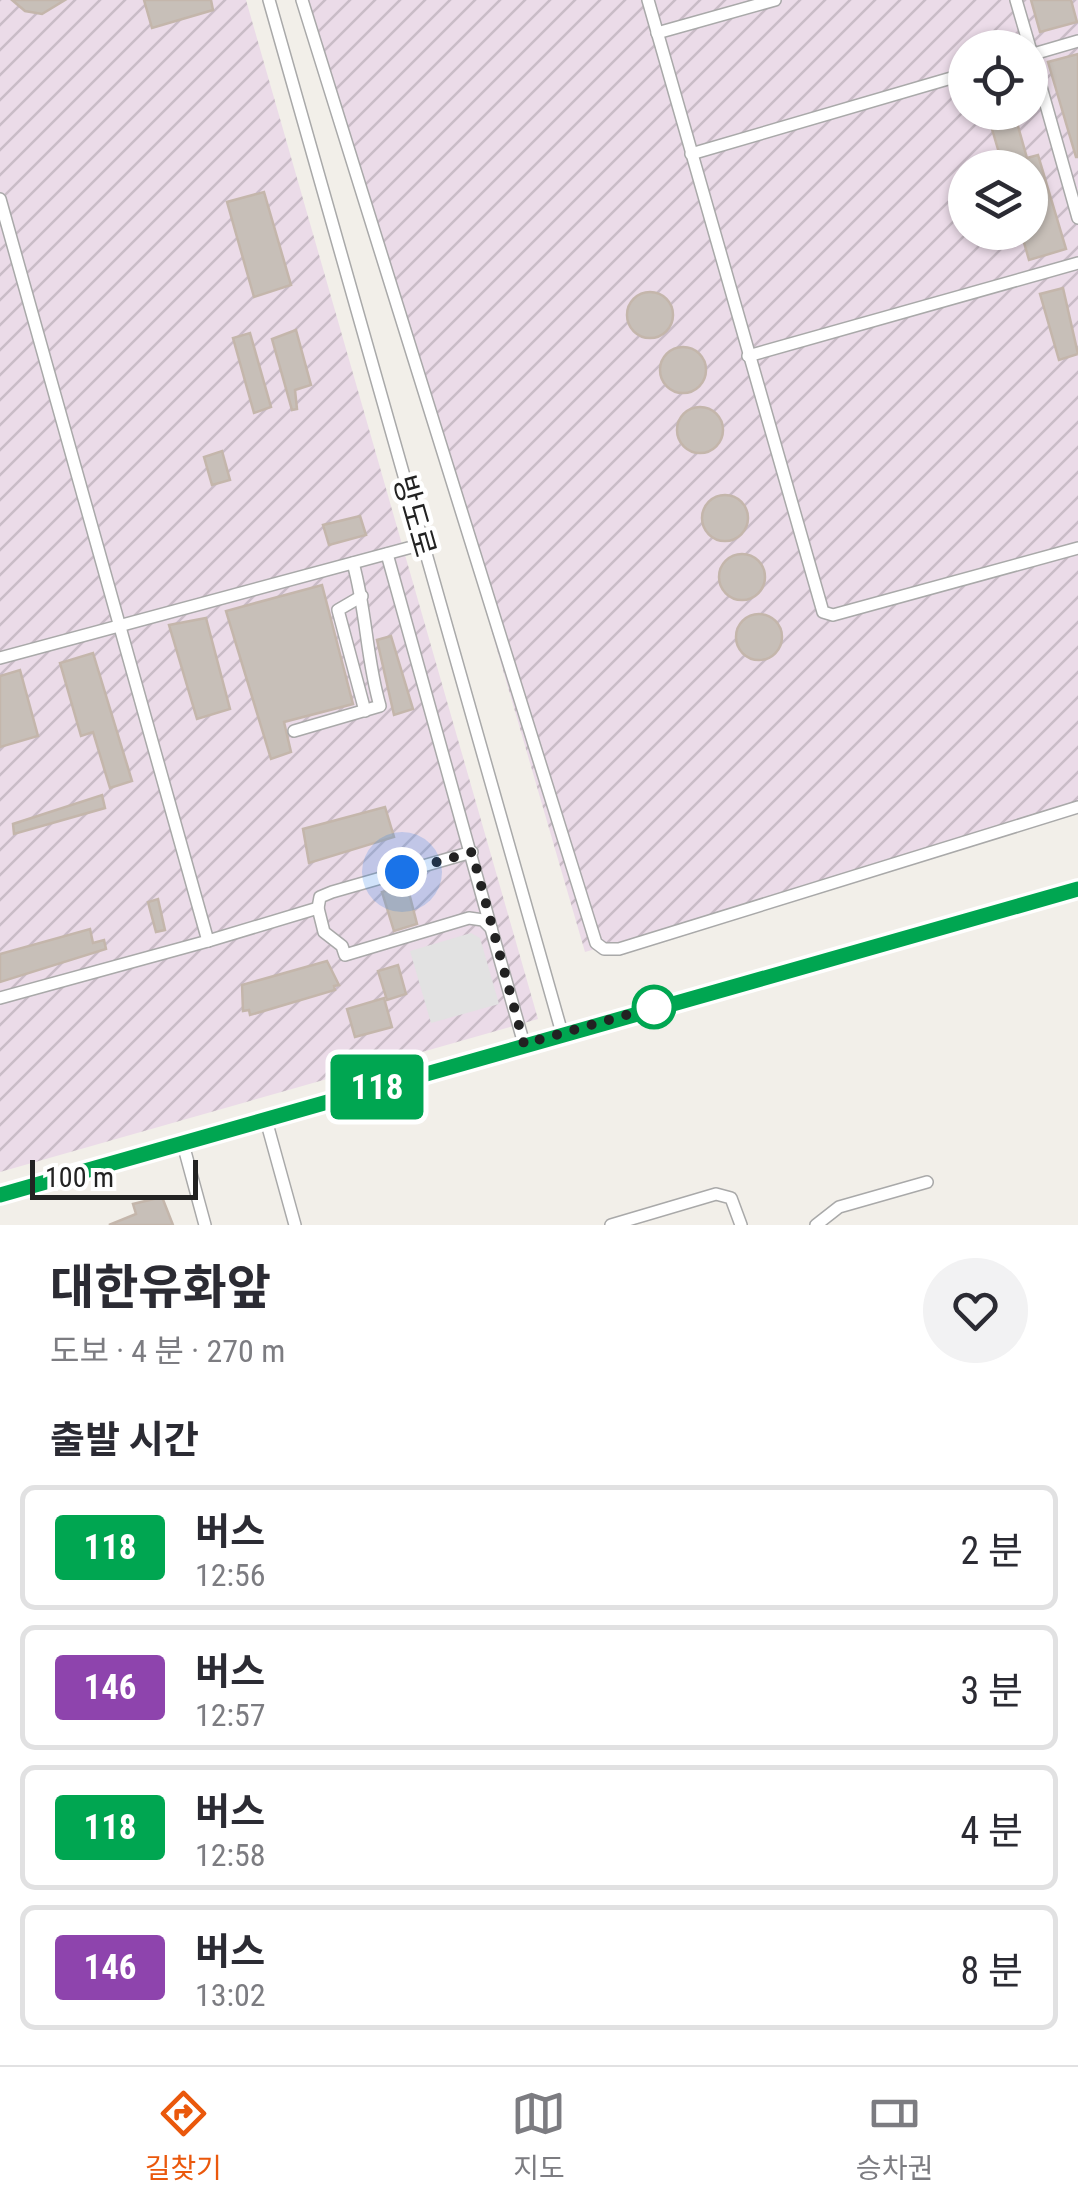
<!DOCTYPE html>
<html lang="ko">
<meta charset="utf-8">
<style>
:root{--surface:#fff;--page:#f2f2f3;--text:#2b2b33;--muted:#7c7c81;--line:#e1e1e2;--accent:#ea580c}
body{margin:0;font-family:"Roboto Condensed","Noto Sans KR",sans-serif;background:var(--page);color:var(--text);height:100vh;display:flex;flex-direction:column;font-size:38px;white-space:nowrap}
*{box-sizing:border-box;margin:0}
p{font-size:32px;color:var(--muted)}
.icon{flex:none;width:55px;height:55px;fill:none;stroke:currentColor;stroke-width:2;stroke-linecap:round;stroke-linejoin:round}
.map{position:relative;height:1225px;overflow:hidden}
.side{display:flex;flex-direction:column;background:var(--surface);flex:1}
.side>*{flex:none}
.badge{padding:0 20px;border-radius:8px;font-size:35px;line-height:65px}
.buttons{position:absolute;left:948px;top:30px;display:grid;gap:20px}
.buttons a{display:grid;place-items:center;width:100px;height:100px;border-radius:50%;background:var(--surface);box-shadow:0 2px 8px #0004;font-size:50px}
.scale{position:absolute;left:30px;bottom:25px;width:168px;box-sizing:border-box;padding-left:10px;border:5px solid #222;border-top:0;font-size:28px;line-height:35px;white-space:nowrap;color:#222;-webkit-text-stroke:8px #fff;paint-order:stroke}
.you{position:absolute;width:50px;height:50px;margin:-25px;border:8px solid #fff;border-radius:50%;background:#1a73e8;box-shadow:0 0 0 15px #1a73e833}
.map>.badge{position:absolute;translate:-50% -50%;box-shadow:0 0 0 5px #fff}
h2{padding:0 50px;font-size:38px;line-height:90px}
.round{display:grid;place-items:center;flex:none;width:105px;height:105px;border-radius:52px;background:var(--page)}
.head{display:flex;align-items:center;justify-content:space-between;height:170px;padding:0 50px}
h1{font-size:48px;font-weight:700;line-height:75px}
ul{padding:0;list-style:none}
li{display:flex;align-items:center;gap:30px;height:125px;margin:0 20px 15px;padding:0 30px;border:5px solid var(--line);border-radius:15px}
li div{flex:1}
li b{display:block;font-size:38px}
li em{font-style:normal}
li .badge{min-width:110px;font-weight:700;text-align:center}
.tab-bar{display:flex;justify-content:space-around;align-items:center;height:140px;border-top:2px solid var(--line);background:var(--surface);font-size:28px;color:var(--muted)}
.tab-bar a{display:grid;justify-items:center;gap:5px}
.tab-bar .active{color:var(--accent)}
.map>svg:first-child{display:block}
.industrial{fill:url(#industrial-furrows);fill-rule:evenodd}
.parking{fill:#e2e2e2}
.building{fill:#c7bfb8;stroke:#c4b6ab;stroke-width:2.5}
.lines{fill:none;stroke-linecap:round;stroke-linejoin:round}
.minor-casing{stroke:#a9a9a9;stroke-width:14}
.minor{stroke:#fff;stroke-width:11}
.line-casing{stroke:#fff;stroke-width:22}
.line{stroke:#00a651;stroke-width:15}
.walk{stroke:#222;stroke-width:10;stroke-dasharray:0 18}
.stop-dot{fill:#fff;stroke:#00a651;stroke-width:5}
.labels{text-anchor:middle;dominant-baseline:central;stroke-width:9;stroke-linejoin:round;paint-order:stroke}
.street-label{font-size:30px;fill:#222;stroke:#fff}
</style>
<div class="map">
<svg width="1078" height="1225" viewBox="0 0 1078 1225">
<defs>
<pattern id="industrial-furrows" width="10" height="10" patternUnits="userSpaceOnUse" patternTransform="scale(2.5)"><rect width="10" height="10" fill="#ebdbe8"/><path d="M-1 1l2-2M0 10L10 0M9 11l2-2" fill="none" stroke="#c9bcc7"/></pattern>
</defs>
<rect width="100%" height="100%" fill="#f2efe9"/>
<g class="industrial">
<polygon points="0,0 246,0 538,1019 0,1172"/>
<path d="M308,0H1078V806L585,952ZM965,48H1030V112H965ZM965,168H1030V232H965Z"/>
</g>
<polygon class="parking" points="471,933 480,938 499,1004 431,1023 410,951"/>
<g class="building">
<polygon points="12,0 65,0 42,14 25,11"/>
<polygon points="144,0 211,0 213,10 152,28"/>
<polygon points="1031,0 1071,0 1077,22 1040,32"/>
<polygon points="1078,54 1078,157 1076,157 1048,62"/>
<polygon points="987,112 1014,112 1027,158 1038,155 1066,249 1029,260 1021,232 1030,232 1030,168 1002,163"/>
<polygon points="264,192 291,285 254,297 227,202"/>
<polygon points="1063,288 1078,354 1059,360 1040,294"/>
<circle cx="650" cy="315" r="23"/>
<polygon points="296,330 311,385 295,390 297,409 292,410 272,339"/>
<polygon points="250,333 271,407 254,413 233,338"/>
<circle cx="683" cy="370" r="23"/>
<circle cx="700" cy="430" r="23"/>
<polygon points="222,451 230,480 212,485 204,457"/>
<circle cx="725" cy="518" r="23"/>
<polygon points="360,516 366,535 329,545 323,525"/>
<circle cx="742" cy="577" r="23"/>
<polygon points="322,585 353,704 284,722 291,752 271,759 226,611"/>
<circle cx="759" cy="637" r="23"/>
<polygon points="206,618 230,709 197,719 169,625"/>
<polygon points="391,636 413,709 394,715 377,640"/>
<polygon points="93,653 132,781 110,788 93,732 81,736 60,663"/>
<polygon points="20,670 38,736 0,747 0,676"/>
<polygon points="102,795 105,808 14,834 13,824"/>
<polygon points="385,807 394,837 309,863 303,829"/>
<polygon points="407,885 417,924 394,931 382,892"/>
<polygon points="158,899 165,930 156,932 148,902"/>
<polygon points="90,929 93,943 104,940 106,949 0,982 0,954"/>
<polygon points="327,961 339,985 334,986 335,990 250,1015 249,1010 243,1011 242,985"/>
<polygon points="398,965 406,994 387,1000 378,971"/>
<polygon points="384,998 392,1027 355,1037 347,1009"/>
<polygon points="162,1197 173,1225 109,1225 136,1214 133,1204"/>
</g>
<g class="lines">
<g class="minor-casing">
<g id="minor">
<polyline points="269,0 562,1033"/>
<polyline points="302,0 596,943 604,949 619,949 1078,807"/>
<polyline points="648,0 823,612 833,615 1078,548"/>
<polyline points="1016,0 1030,48"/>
<polyline points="657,33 775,0"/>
<polyline points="1030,48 1078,218"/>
<polyline points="1030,55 1078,41"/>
<polyline points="691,154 965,74"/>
<polyline points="0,199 208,941 0,998"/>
<polyline points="748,356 1078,263"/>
<polyline points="387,554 491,928"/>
<polyline points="362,596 338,610 365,711"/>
<polyline points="0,658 423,544"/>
<path d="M294,731L380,706C366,658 367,613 353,563"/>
<polyline points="318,908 320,897 332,892 472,852"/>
<polyline points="208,941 318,908 324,932 342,946 345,955 469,918 483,920 491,928 524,1044"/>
<polyline points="266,1120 295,1225"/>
<polyline points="183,1144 205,1225"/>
<polyline points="0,1195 1078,889"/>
<polyline points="611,1225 716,1194 731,1198 741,1225"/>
<polyline points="816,1225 839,1207 927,1182"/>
</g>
</g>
<use href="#minor" class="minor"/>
</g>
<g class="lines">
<g class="line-casing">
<polyline id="line" points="0,1195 1078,889"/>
</g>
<use href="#line" class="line"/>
<polyline class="walk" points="402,872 472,852 524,1044 672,1002 654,1007"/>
</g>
<circle class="stop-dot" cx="654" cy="1007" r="20"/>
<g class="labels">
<g class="street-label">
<text transform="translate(415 516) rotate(74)">방도로</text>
</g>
</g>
</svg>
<div class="buttons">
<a><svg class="icon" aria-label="locate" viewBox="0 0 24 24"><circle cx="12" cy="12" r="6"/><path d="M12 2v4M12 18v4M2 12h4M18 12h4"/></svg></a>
<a><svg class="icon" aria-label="layers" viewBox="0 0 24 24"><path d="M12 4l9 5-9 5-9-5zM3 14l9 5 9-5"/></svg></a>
</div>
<div class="scale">100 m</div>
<div class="you" style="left:402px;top:872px"></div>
<b class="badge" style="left:377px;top:1087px;background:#00a651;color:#fff">118</b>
</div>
<section class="side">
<div class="head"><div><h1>대한유화앞</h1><p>도보 · 4 분 · 270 m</p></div><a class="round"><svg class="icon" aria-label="heart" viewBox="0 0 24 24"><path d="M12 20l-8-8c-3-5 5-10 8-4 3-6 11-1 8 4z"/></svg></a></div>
<h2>출발 시간</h2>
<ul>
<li><span class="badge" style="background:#00a651;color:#fff">118</span><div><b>버스</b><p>12:56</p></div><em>2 분</em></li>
<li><span class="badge" style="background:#8e44ad;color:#fff">146</span><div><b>버스</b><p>12:57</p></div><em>3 분</em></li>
<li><span class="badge" style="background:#00a651;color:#fff">118</span><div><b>버스</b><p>12:58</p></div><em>4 분</em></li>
<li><span class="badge" style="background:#8e44ad;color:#fff">146</span><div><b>버스</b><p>13:02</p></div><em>8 분</em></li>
</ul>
</section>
<nav class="tab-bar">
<a class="active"><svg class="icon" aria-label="directions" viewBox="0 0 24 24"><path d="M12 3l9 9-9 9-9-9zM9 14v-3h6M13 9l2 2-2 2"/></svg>길찾기</a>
<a><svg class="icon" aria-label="map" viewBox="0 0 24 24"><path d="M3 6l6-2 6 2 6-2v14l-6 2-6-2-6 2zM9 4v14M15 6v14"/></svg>지도</a>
<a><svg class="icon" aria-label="tickets" viewBox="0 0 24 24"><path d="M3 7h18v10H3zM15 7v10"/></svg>승차권</a>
</nav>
